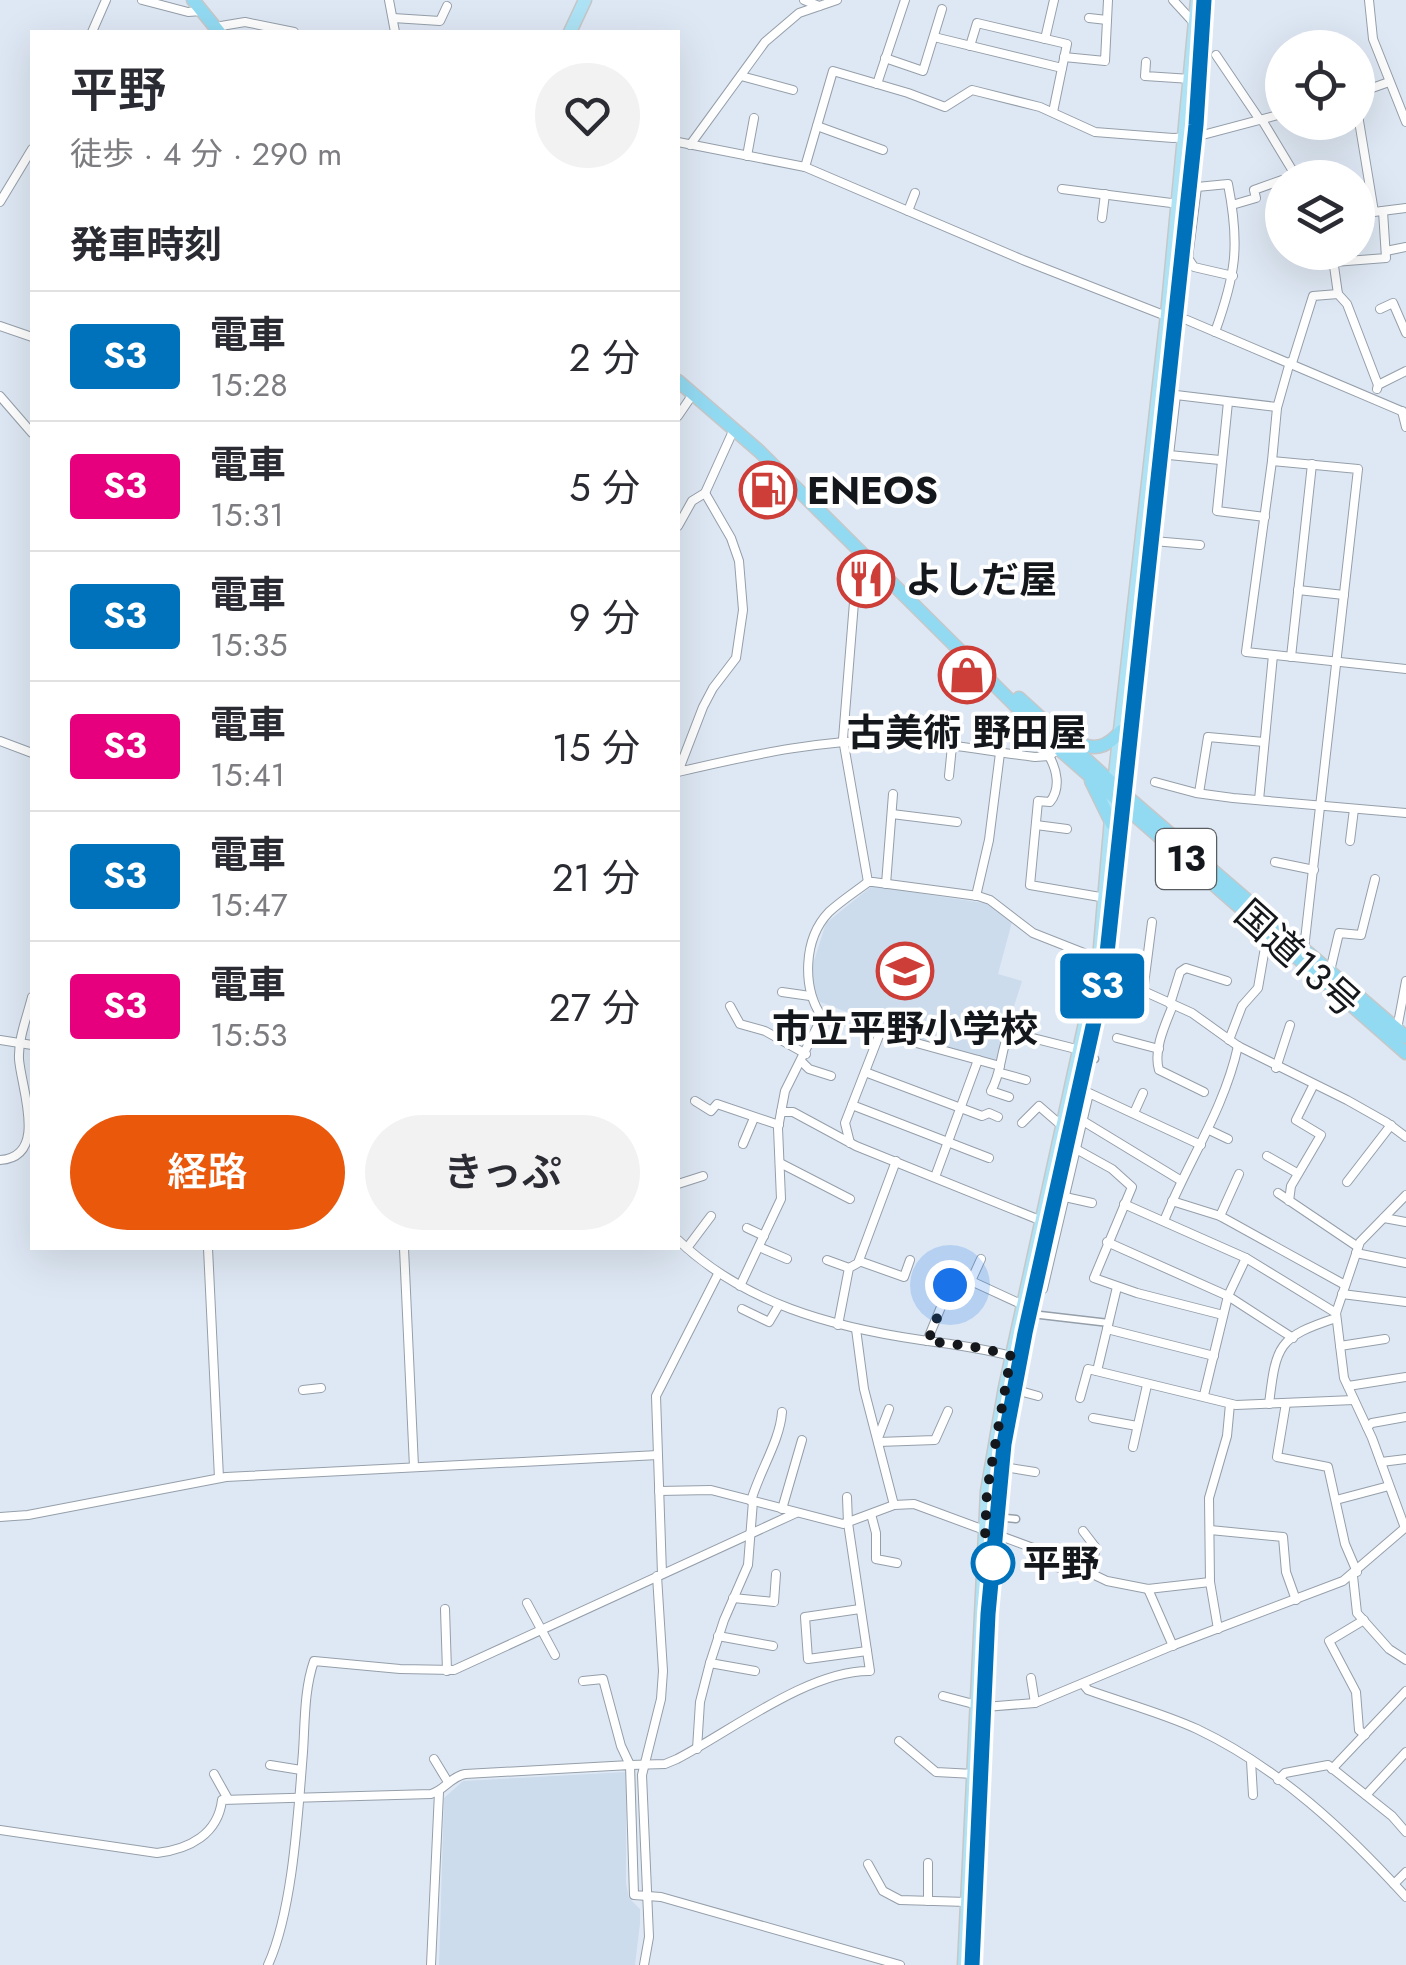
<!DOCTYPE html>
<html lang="ja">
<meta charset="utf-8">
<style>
:root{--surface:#fff;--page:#f2f2f3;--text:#2b2b33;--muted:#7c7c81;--line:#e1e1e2;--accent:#ea580c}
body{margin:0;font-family:Jost,"Noto Sans JP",sans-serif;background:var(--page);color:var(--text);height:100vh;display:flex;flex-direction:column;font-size:38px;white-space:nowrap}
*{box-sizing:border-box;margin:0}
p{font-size:32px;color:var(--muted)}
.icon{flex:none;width:55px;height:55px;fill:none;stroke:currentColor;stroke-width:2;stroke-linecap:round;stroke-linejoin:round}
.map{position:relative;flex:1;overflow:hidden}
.panel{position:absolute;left:30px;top:30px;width:650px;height:1220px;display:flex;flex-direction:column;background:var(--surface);border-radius:0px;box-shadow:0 10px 40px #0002}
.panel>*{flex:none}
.badge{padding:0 20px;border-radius:8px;font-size:35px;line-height:65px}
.buttons{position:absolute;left:1265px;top:30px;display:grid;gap:20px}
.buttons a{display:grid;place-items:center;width:110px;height:110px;border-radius:50%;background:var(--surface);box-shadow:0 10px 40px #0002;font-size:50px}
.you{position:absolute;width:50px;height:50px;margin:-25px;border:8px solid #fff;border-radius:50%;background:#1a73e8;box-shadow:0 0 0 15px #1a73e833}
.map>.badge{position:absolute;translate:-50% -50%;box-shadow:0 0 0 5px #fff}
h2{padding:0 40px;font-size:38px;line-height:90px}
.round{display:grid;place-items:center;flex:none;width:105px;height:105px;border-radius:52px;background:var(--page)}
.headline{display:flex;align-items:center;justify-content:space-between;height:170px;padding:0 40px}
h1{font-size:48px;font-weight:600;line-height:75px}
.button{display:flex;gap:20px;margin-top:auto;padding:20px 40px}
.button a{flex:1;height:115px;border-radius:60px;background:var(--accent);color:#fff;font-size:40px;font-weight:600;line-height:115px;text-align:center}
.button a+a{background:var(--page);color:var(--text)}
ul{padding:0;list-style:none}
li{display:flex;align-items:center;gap:30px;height:130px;padding:0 40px;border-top:2px solid var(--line)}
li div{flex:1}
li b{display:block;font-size:38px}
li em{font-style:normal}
li .badge{min-width:110px;font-weight:700;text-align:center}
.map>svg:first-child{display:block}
.built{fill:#ccdced}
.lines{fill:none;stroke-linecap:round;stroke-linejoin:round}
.pedestrian-casing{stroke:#959faa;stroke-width:9}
.minor-casing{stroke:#959faa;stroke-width:10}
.primary-casing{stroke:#c7c7c8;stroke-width:15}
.trunk-casing{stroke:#c7c7c8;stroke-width:15}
.pedestrian{stroke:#fff;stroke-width:6}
.minor{stroke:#fff;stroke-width:8}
.primary{stroke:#ade3f5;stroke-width:12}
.trunk{stroke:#92daf2;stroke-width:12}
.rail{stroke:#31353a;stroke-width:2.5}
.line-casing{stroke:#fff;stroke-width:22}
.line{stroke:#0072bc;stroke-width:15}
.walk{stroke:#14171b;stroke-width:10;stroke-dasharray:0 18}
.stop-dot{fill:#fff;stroke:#0072bc;stroke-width:5}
.labels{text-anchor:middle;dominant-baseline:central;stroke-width:8;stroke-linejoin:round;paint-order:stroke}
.shield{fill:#fff;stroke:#5a5d5f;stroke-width:2.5}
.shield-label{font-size:35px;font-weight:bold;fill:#14171b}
.poi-label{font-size:38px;font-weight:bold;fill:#14171b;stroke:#fff;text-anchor:start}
.street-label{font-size:38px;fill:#14171b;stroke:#fff}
.stop-label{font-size:38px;font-weight:bold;fill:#14171b;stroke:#fff;text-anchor:start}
</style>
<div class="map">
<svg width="1406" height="1965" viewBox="0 0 1406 1965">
<rect width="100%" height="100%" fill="#dee8f4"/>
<g class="built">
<polygon points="872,886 990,904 1012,922 998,974 1022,981 996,1063 883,1030 876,1023 820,1002 814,991 812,967 826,923"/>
<polygon points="626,1772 626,1883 629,1898 640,1909 640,1923 635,1965 439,1965 444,1798 463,1781"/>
</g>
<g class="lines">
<g class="pedestrian-casing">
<g id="pedestrian">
<polyline points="1079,1057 1095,1059"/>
<polyline points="1023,1313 1109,1323"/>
<polyline points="986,1516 1016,1519"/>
</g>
</g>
<g class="minor-casing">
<g id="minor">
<polyline points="142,0 188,12 202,11"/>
<polyline points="389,0 395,32"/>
<polyline points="804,0 819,6"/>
<polyline points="1173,0 1195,24"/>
<polyline points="1369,0 1373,39 1406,122"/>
<polyline points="393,18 440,21 447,6"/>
<polyline points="1089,18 1107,20"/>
<polyline points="215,27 245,22 294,32"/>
<polyline points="92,32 106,0"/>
<polyline points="934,37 1062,68"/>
<polyline points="1045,39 1054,0"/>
<polyline points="970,46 977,23 1067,44 1053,112"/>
<polyline points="1216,55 1260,120"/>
<polyline points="1064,57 1105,61 1108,0"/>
<polyline points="885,58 923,71 942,9"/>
<polyline points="1146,62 1145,76 1191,79"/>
<polyline points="741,76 793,90"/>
<polyline points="877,84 905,0"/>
<polyline points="1358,93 1389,82"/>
<polyline points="1358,115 1374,212 1406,208"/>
<polyline points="1262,120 1297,178"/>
<polyline points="817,126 883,150"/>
<polyline points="678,142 805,167 1023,260 1161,314 1187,320 1406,413"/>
<polyline points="690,145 765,42 799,13 837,0"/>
<polyline points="747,156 754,118"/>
<polyline points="805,167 833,71 908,93 945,107 972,90 1040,107 1095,132 1173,138 1195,137 1282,114"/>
<polyline points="1062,189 1179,204"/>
<polyline points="0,202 32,149"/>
<polyline points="1232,205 1256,198 1254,190 1282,180"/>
<polyline points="908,211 915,193"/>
<polyline points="1102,218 1105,194"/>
<polyline points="1386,251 1406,247"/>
<polyline points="1332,252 1338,294 1347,304 1378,385"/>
<polyline points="1334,262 1386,258 1383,211"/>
<polyline points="1380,309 1393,303 1406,333"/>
<polyline points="0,326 32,337"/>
<path d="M1215,332C1236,274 1240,245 1228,184L1197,187L1188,258L1194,267L1233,276"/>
<polyline points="1290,362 1277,408 1272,461 1358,469 1304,949"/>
<polyline points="1292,363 1313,296 1338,294"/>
<polyline points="1377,389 1378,385 1406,371"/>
<polyline points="0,396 32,433"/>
<polyline points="1228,402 1217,511 1265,517"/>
<polyline points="1402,411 1406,427"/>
<polyline points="678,416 693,394"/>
<polyline points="1220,460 1169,455 1176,395 1277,407"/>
<polyline points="1272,461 1246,652 1406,669"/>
<path d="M705,493L731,538L739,561L743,610L736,658L713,688L703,707L678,772C751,755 829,737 905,741C949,743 992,752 1035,757L1049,756L1059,749"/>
<polyline points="678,526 692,501 705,493 734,429"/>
<polyline points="1142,540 1200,545"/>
<polyline points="863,556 857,565 843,739 868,882"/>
<polyline points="1298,590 1344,595"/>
<polyline points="1291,657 1312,464"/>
<polyline points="0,741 32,753"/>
<path d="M1049,756C1057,770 1061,788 1050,802L1038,801L1030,885L1106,898"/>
<polyline points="949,776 952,746"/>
<polyline points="1155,782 1196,793 1233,798 1406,813"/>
<polyline points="1199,793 1208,737 1264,742"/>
<polyline points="1259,800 1273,655"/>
<polyline points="892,814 957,822"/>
<polyline points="1036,825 1067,829"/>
<polyline points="1350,841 1354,809"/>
<polyline points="1275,862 1314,870"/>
<polyline points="886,884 893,794"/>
<polyline points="976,896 989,840 1000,753"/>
<polyline points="1097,970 1192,1013 1238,1046 1347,1100 1386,1122 1406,1137"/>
<polyline points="1330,971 1339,933 1361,935 1375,879"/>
<polyline points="782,992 810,996"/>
<polyline points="1143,992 1152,922"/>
<polyline points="1170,1004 1180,972 1186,968 1227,981"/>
<path d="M1173,1005C1165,1025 1153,1050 1159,1070L1204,1092"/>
<polyline points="730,1006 740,1024 765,1031 806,1054"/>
<polyline points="1397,1029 1406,981"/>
<polyline points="1117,1038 1159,1049"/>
<polyline points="0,1040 32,1045"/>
<polyline points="1229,1040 1242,1006 1258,988 1268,930"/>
<polyline points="802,1062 809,1069 831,1076"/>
<polyline points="1276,1068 1290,1025"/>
<polyline points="865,1072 982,1116 989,1113 998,1117"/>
<polyline points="1001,1073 1026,1080"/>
<path d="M1009,1097L991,1091C1002,1072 1000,1053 1009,1032L1080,1050"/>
<polyline points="695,1101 711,1111 717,1104 779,1125"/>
<polyline points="852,1105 989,1158"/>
<polyline points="781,1112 793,1112 856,1146 1042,1221"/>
<polyline points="1134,1113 1143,1093"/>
<polyline points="1083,1121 1180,1180"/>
<polyline points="1022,1123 1039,1106 1062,1126"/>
<polyline points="1209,1130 1228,1139"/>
<polyline points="850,1143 845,1123 880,1033 1000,1066"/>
<polyline points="743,1144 754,1118"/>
<polyline points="1076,1149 1112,1169 1132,1187 1094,1278 1137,1293 1223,1315"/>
<polyline points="1267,1156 1297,1173"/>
<path d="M0,1160C49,1157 21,1088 19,1059C18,1039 27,1017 32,997"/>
<polyline points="780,1163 850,1199"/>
<polyline points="935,1177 978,1060"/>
<polyline points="1347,1182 1391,1125"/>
<polyline points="678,1184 703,1176"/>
<polyline points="1278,1193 1358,1247"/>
<polyline points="1065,1197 1092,1203"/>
<polyline points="1172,1201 1220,1216 1345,1285"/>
<polyline points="1289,1201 1291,1186 1321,1135 1296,1120 1313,1086"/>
<polyline points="1124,1204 1246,1258 1336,1313"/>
<polyline points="1220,1216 1239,1174"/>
<polyline points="1384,1218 1406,1222"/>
<path d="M1164,1221C1188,1161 1224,1110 1238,1046"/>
<polyline points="747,1228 764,1236"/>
<path d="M678,1240C744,1303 831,1327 921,1340C952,1344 981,1348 1011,1356"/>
<polyline points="1107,1242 1228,1296 1293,1338"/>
<polyline points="759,1247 787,1259"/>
<polyline points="208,1248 219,1478"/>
<polyline points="404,1248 414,1467"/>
<polyline points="687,1248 711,1216"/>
<polyline points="1356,1253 1406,1263"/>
<polyline points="981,1259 971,1281 1023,1305"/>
<polyline points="827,1260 849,1268"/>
<polyline points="859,1261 904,1277 910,1260"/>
<path d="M740,1286L781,1199L778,1128L785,1091L822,1017C802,988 803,939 829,912C841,901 855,892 868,882H873L978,896L990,900L1033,933L1099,959"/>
<polyline points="1043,1289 1089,1093 1201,1145"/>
<polyline points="1342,1294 1406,1302"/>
<polyline points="742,1309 769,1322 779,1305"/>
<polyline points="838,1325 849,1268 858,1263 896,1161"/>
<polyline points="856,1329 864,1389 894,1505"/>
<polyline points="1107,1329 1214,1356"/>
<polyline points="927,1341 950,1285"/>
<polyline points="1340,1346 1385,1339"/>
<polyline points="1097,1371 1117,1287"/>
<polyline points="1348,1386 1406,1377"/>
<polyline points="1005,1387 1038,1396"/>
<polyline points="303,1390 321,1388"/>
<polyline points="1204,1395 1228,1296 1246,1258"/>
<polyline points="1080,1398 1088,1369 1236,1405 1354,1400"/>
<polyline points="1286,1403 1277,1457 1328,1467 1345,1544 1357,1572"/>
<path d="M1269,1404C1276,1345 1278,1337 1336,1318"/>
<polyline points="1093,1418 1137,1426"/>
<polyline points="1367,1427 1372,1423 1406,1417"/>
<polyline points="878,1438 889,1409"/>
<polyline points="878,1442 935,1440 948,1411"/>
<polyline points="1133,1447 1147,1385"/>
<polyline points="1381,1462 1406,1459"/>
<polyline points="991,1465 1035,1472"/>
<polyline points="659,1491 711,1490 843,1524 894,1505 914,1504 1052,1555 1107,1581 1148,1589 1210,1582"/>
<polyline points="1336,1500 1389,1486"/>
<path d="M751,1501C759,1472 780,1441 782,1412"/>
<polyline points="753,1501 748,1565 724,1620 710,1663 755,1671"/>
<polyline points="782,1509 802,1440"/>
<polyline points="871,1514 876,1533 876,1559 897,1563"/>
<polyline points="0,1517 28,1515 226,1477 658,1455"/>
<polyline points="1405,1528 1372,1438 1344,1378 1336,1313 1360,1242 1406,1195"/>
<polyline points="1210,1530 1283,1537 1286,1572 1296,1600"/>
<polyline points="1039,1561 1078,1574 1090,1573 1096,1548 1083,1531"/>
<polyline points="662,1574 656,1396 718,1274"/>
<polyline points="1353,1576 1357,1613 1389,1649 1406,1660"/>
<polyline points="1148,1589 1173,1646"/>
<polyline points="733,1598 774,1602 776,1574"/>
<polyline points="527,1603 555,1655"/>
<polyline points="445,1609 447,1671"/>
<polyline points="860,1609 805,1617 808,1659 867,1651"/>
<polyline points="1364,1620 1329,1641 1356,1692 1359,1730 1365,1735"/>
<polyline points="1218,1629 1210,1582 1209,1498 1227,1436 1230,1404"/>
<polyline points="718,1636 773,1646"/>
<polyline points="1031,1678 1035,1703"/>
<path d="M583,1681L603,1679L621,1746L630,1765L665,1764L677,1759C731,1731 809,1670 870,1671L848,1523L847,1497"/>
<path d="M1083,1684L1088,1690C1124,1703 1162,1713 1197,1729C1279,1768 1346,1831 1406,1897"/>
<polyline points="943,1696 985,1707 1035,1703 1174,1645 1343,1581 1406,1527"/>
<polyline points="899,1741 936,1772 974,1774"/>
<polyline points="697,1749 700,1702 710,1663"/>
<polyline points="434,1759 448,1782"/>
<polyline points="1251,1761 1253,1795"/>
<polyline points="270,1765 301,1770"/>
<polyline points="1332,1769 1406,1691"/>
<polyline points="214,1774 228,1799"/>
<polyline points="1278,1780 1285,1773 1328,1765 1392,1816 1406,1832"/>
<polyline points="1366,1795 1406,1752"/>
<path d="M0,1830L157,1853C190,1849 218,1834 222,1800L431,1794C445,1790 450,1777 465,1774L630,1765L634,1895L661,1897L900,1965"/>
<polyline points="868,1864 883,1891 900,1900 967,1902"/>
<polyline points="1394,1884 1406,1872"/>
<polyline points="928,1901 928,1863"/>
<path d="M268,1965C293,1910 298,1813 303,1752C305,1722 304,1690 314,1661L400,1669L454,1670L796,1513"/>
<polyline points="431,1965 439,1792"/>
<polyline points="644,1965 649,1937 642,1775 661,1699 663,1671 657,1576"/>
</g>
</g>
<g class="primary-casing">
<g id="primary">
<polyline points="570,32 585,0"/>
<polyline points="964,1965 987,1491 1005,1387 1099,959 1114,783 1167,314 1197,0"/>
</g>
</g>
<g class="trunk-casing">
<g id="trunk">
<polyline points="193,0 219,32"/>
<polyline points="678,381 759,451 1059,749 1406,1053"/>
<polyline points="1019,698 1124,794 1406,1037"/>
<path d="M1073,740C1093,752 1107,748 1121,731"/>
<polyline points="1091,781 1112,824"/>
</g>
</g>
<use href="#pedestrian" class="pedestrian"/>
<use href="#minor" class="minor"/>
<use href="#primary" class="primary"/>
<use href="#trunk" class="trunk"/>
<polyline class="rail" points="972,1965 989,1614 1002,1467 1025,1333 1105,972 1197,125 1204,0"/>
</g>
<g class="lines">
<g class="line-casing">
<polyline id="line" points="972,1965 988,1614 1004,1444 1025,1333 1105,972 1196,125 1204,0"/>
</g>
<use href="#line" class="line"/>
<polyline class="walk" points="950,1285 928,1341 982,1348 1011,1356 987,1491 984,1561 993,1563"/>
</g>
<defs>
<g id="fuel-ring" transform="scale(2.875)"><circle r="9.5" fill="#fff" stroke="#cd3e39" stroke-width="1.5"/><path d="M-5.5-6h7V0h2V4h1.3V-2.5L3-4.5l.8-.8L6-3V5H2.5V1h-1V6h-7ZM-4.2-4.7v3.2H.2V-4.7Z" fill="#cd3e39"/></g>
<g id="restaurant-ring" transform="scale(2.875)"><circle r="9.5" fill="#fff" stroke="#cd3e39" stroke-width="1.5"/><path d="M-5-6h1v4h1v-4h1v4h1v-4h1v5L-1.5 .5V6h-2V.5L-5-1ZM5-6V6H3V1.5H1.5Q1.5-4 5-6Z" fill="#cd3e39"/></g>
<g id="shop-ring" transform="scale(2.875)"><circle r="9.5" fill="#fff" stroke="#cd3e39" stroke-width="1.5"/><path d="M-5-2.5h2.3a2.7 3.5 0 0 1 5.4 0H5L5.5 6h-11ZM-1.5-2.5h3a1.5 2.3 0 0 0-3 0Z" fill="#cd3e39"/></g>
<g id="school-ring" transform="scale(2.875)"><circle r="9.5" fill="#fff" stroke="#cd3e39" stroke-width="1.5"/><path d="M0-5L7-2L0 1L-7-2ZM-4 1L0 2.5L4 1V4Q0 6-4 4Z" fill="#cd3e39"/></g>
</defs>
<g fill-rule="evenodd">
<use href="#fuel-ring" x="768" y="490"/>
<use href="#restaurant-ring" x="866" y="579"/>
<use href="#shop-ring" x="967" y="675"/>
<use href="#school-ring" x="905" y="971"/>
</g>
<circle class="stop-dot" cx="993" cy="1563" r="20"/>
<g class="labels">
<rect class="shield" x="1156" y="829" width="60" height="60" rx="8"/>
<g class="shield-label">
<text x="1186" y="859">13</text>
</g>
<g class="poi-label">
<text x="807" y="490">ENEOS</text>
<text x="905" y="579">よしだ屋</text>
<text x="967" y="732" text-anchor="middle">古美術 野田屋</text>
<text x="905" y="1028" text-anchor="middle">市立平野小学校</text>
</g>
<g class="street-label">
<text transform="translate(1298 958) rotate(42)">国道13号</text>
</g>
<g class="stop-label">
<text x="1023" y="1563">平野</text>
</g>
</g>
</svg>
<div class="buttons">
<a><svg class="icon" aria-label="locate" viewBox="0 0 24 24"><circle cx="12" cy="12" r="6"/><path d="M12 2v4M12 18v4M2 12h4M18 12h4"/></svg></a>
<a><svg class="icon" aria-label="layers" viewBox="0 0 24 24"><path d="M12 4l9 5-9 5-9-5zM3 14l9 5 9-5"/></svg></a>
</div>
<div class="you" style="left:950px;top:1285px"></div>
<b class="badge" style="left:1102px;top:986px;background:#0072bc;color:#fff">S3</b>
<section class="panel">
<div class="headline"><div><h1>平野</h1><p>徒歩 · 4 分 · 290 m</p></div><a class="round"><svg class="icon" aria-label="heart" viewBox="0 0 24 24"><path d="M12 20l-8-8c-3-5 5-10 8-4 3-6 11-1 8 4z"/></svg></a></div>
<h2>発車時刻</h2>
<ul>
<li><span class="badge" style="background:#0072bc;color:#fff">S3</span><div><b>電車</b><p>15:28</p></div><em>2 分</em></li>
<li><span class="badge" style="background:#e6007e;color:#fff">S3</span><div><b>電車</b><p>15:31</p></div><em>5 分</em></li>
<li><span class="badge" style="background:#0072bc;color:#fff">S3</span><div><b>電車</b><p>15:35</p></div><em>9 分</em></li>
<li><span class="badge" style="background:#e6007e;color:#fff">S3</span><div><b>電車</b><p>15:41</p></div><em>15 分</em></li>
<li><span class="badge" style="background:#0072bc;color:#fff">S3</span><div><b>電車</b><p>15:47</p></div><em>21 分</em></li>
<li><span class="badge" style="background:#e6007e;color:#fff">S3</span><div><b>電車</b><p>15:53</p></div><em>27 分</em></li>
</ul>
<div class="button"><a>経路</a><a>きっぷ</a></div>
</section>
</div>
